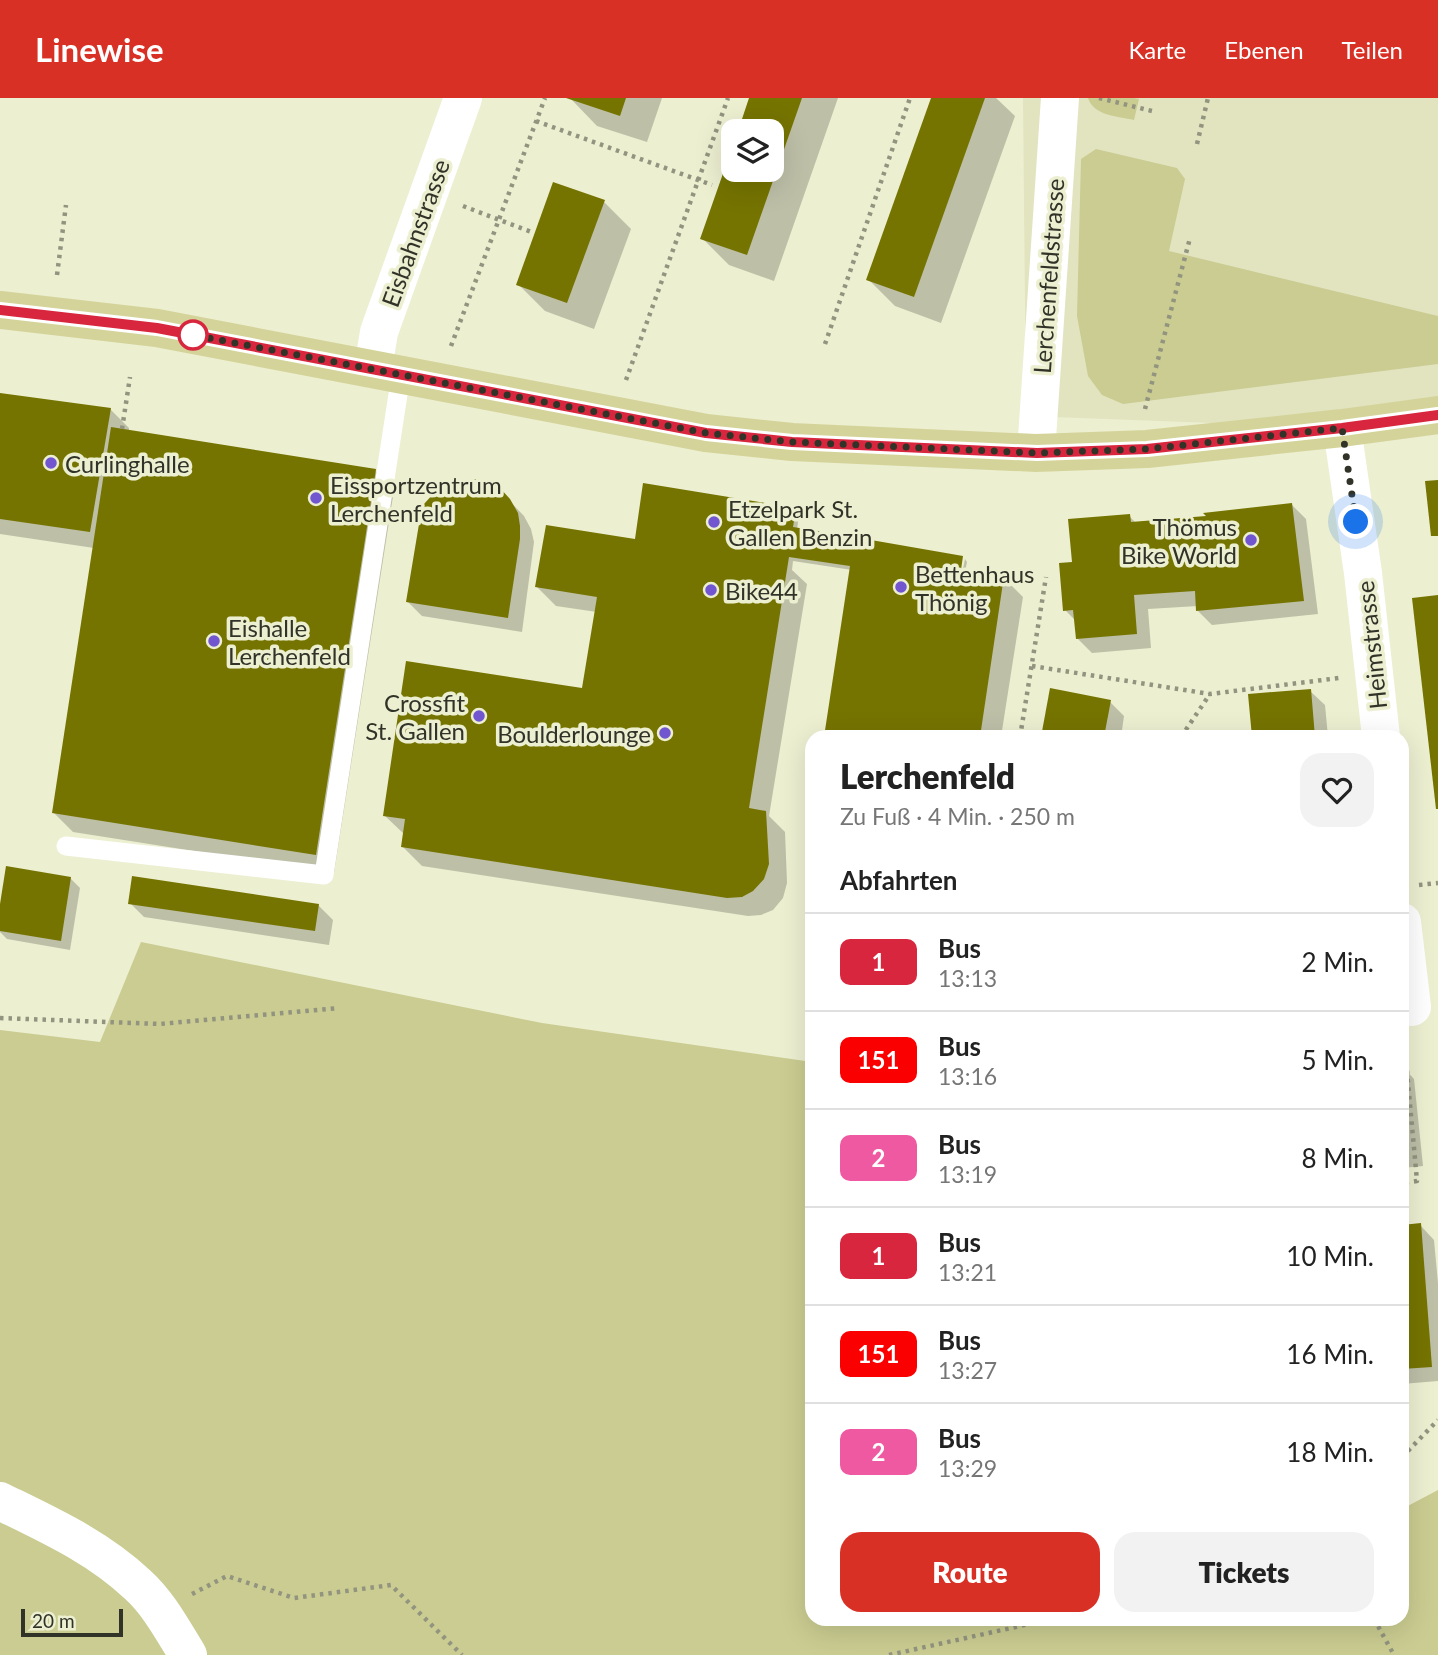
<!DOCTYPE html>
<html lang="de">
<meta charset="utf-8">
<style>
:root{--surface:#fff;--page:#f2f2f2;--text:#222;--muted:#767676;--line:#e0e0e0;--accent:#d93025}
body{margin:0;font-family:Lato,sans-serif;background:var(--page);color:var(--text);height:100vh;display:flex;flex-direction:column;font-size:26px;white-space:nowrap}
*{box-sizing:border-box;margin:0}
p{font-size:23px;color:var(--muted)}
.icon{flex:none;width:38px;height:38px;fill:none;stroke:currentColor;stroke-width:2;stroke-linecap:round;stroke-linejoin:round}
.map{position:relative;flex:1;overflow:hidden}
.details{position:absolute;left:805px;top:632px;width:604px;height:896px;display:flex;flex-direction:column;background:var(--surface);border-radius:21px;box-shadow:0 7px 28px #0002}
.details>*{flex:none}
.badge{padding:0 14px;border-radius:10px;font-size:24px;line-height:46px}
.tools{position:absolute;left:721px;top:21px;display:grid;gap:14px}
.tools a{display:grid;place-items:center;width:63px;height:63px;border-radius:14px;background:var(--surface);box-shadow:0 7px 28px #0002;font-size:35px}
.scale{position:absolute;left:21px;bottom:18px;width:102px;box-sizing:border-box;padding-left:7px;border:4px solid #323328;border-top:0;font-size:19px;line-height:24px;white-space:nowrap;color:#323328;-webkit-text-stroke:5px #edefd1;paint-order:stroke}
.you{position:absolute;width:35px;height:35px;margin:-18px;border:5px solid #fff;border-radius:50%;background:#1a73e8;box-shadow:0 0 0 10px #1a73e833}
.map>.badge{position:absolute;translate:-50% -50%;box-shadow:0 0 0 4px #fff}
h2{padding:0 35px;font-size:26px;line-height:63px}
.round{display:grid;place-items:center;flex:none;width:74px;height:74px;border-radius:21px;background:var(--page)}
.summary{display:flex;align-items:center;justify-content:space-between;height:119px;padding:0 35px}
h1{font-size:33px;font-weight:800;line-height:52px}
.cta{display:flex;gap:14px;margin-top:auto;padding:14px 35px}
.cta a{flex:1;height:80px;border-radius:21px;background:var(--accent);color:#fff;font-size:28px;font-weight:800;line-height:80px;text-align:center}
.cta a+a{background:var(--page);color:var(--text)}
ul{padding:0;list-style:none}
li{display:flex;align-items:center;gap:21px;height:98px;padding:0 35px;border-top:2px solid var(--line)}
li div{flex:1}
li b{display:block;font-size:26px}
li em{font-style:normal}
li .badge{min-width:77px;font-weight:700;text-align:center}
header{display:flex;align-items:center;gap:42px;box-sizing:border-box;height:98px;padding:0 35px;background:var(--accent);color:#fff}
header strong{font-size:33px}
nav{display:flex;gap:38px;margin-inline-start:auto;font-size:24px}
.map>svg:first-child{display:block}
.built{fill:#e2e4c0}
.green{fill:#cacc91}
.shadow{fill:#0003}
.building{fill:#757400}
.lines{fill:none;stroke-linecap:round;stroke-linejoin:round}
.path{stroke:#92947f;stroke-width:4.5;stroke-dasharray:3.5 5;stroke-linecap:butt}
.lane{stroke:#fff;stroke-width:19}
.street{stroke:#fff;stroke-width:38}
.primary{stroke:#d4d49a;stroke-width:38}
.line-casing{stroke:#fff;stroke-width:16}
.line{stroke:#d7263d;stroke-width:10}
.walk{stroke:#323328;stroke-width:7;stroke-dasharray:0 12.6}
.stop-dot{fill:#fff;stroke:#d7263d;stroke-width:3.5}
.poi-dot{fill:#7156d0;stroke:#edefd1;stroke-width:2.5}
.labels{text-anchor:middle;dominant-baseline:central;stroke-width:7;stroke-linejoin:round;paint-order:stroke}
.street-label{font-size:24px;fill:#323328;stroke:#edefd1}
.poi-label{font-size:24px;fill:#323328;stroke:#edefd1;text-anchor:start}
</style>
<header>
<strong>Linewise</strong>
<nav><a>Karte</a><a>Ebenen</a><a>Teilen</a></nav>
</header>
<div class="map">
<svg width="1438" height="1557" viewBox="0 0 1438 1557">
<rect width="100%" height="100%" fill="#edefd1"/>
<polygon class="built" points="1023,0 1438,0 1438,315 1342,330 1026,318"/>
<g class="green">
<path d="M1088,0H1134L1139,1L1134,22C1117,18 1094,18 1088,0Z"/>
<polygon points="1096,51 1177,70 1185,81 1169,153 1438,218 1438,266 1123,306 1102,297 1088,278 1077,218 1081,61"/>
<polygon points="141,844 542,925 812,964 812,1521 1402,1521 1402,1411 1438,1392 1438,1557 0,1557 0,932 100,944"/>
</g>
<g class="shadow">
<polygon points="570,0 662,0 647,44 597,28"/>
<polygon points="751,0 838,0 774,183 729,167 702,140 733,51 733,72 772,72 772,33 740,33"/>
<polygon points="933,0 996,0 1015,18 941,225 895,208 868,181"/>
<polygon points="604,104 631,131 594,231 545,213 518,186"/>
<polygon points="0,297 110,311 129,330 129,334 375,372 394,392 334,775 73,734 54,715 94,450 0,436"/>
<polygon points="478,383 491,397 500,398 501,394 524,418 531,431 534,444 522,534 422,518 408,504 459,384"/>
<polygon points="1292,407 1306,421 1318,516 1212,527 1198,513 1198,508 1148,511 1151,550 1092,555 1077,540 1076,523 1065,512 1074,465 1129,418 1137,426 1209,420"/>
<polygon points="795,411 799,416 797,432 962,459 958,480 961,481 965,461 967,464 965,474 1004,480 1023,499 1001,639 826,639 852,472 793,463 792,472 807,486 769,718 785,734 787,785 783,800 773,812 761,817 748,818 422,768 403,749 404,736 384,717 584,592 597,514 556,508 537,489 636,443"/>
<polygon points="1310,593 1325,607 1328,639 1253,639"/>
<polygon points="1110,604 1124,618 1121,639 1042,639"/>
<polygon points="70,780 80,790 70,852 7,841 0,834 0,818"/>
<polygon points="130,805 318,807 333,822 329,847 144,819"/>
<polygon points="1402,968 1414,981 1423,1068 1402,1070"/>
<polygon points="1420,1127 1434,1142 1438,1185 1438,1283 1402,1286 1402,1129"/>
</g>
<g class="building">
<polygon points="566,0 626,0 620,18"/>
<polygon points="749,0 802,0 747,157 700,141 733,47 733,72 772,72 772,33 738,33"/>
<polygon points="931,0 985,0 914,199 866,182"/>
<polygon points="553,84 605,102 567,205 516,187"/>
<polygon points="0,295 111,310 90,434 0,421"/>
<polygon points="111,329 376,371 316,757 52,715"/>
<polygon points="478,381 476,393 499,396 500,390 510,401 518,415 520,428 520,441 508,520 406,504 420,420 424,406 434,395 445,388 459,382"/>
<polygon points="1438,382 1438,438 1431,438 1425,383"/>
<polygon points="643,385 796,410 793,429 825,434 963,458 961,472 1004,478 980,639 824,639 850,468 789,459 749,710 766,713 769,766 764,781 753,793 742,799 727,800 401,749 405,721 383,718 406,563 582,590 597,499 535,489 546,427 635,441"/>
<polygon points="1292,405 1304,503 1196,513 1195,493 1134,497 1137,536 1076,541 1073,512 1063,513 1059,465 1072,464 1068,421 1130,416 1131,424 1206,418 1203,415"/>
<polygon points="1438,497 1438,711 1436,711 1412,500"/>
<polygon points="1050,590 1111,602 1104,639 1041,639"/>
<polygon points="1311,591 1315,639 1252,639 1248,596"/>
<polygon points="6,768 71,779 61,843 0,833 0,806"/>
<polygon points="132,778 319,806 315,833 128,806"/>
<polygon points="1421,1125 1432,1269 1402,1271 1402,1127"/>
</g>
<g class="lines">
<g class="path">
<polyline points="1099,0 1156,14"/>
<polyline points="536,23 712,87"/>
<polyline points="1197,46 1208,0"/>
<polyline points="463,108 534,135"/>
<polyline points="57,177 66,107"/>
<polyline points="825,246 910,0"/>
<polyline points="451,248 545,0"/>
<polyline points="626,282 728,0"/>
<polyline points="1145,311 1190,140"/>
<polyline points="122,331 130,279"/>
<polyline points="1032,568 1210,596 1339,580"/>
<polyline points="1020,639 1046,479"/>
<polyline points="1181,639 1210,596"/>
<polyline points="1419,787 1438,785"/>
<polyline points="0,920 160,926 339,910"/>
<polyline points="1402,957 1406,962 1417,1083 1402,1085"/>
<polyline points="1402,1359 1438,1322"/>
<polyline points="192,1496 227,1478 294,1500 391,1487 462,1557"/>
<polyline points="1374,1521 1394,1557"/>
<polyline points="889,1557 1052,1521"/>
</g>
<polyline class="lane" points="66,748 324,777 401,277"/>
<g class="street">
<polyline points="373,271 379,234 463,0"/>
<polyline points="1342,330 1363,475 1381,639"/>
<polyline points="1036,355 1060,0"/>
<polyline points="1402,824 1412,909"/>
<path d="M0,1403C49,1427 98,1449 138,1487C159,1506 173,1533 188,1557"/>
</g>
<polyline class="primary" points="0,212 157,230 706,335 792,344 1036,355 1147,351 1342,330 1438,317"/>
</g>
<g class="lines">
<g class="line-casing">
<polyline id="line" points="0,212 157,230 706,335 792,344 1037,355 1147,351 1342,330 1438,317"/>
</g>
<use href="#line" class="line"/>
<polyline class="walk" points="193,237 183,235 706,335 792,344 1037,355 1147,351 1342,330 1356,424"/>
</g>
<circle class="stop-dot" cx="193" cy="237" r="14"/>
<g class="poi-dot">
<circle cx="51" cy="365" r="7"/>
<circle cx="316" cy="400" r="7"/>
<circle cx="714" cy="424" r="7"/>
<circle cx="1251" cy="442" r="7"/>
<circle cx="901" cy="489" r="7"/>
<circle cx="711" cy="492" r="7"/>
<circle cx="214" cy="543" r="7"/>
<circle cx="479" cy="618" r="7"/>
<circle cx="665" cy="635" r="7"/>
</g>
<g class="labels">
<g class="street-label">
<text transform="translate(415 135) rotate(-70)">Eisbahnstrasse</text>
<text transform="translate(1048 178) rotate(-86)">Lerchenfeldstrasse</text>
<text transform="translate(1371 547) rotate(-96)">Heimstrasse</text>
</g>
<g class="poi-label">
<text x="65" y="365">Curlinghalle</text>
<text x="330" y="386">Eissportzentrum<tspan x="330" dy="28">Lerchenfeld</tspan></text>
<text x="728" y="410">Etzelpark St.<tspan x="728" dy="28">Gallen Benzin</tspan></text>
<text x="1237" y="428" text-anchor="end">Thömus<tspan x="1237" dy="28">Bike World</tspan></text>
<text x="915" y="475">Bettenhaus<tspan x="915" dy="28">Thönig</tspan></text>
<text x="725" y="492">Bike44</text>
<text x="228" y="529">Eishalle<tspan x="228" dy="28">Lerchenfeld</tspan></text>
<text x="465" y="604" text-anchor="end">Crossfit<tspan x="465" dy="28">St. Gallen</tspan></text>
<text x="651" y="635" text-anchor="end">Boulderlounge</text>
</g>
</g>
</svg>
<div class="tools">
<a><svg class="icon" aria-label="layers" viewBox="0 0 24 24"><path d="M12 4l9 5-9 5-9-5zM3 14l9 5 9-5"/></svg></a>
</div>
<div class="scale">20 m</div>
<div class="you" style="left:1356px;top:424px"></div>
<section class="details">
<div class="summary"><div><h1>Lerchenfeld</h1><p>Zu Fuß · 4 Min. · 250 m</p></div><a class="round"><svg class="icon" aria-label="heart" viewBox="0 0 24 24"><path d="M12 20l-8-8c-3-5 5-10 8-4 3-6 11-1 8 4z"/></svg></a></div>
<h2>Abfahrten</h2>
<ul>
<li><span class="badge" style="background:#d7263d;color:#fff">1</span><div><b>Bus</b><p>13:13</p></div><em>2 Min.</em></li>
<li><span class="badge" style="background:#fa0000;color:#fff">151</span><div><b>Bus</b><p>13:16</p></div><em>5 Min.</em></li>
<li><span class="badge" style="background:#ef59a1;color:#fff">2</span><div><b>Bus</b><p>13:19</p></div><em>8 Min.</em></li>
<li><span class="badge" style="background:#d7263d;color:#fff">1</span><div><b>Bus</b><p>13:21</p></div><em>10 Min.</em></li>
<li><span class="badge" style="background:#fa0000;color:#fff">151</span><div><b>Bus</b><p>13:27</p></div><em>16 Min.</em></li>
<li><span class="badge" style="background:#ef59a1;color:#fff">2</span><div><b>Bus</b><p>13:29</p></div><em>18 Min.</em></li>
</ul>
<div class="cta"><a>Route</a><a>Tickets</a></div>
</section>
</div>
